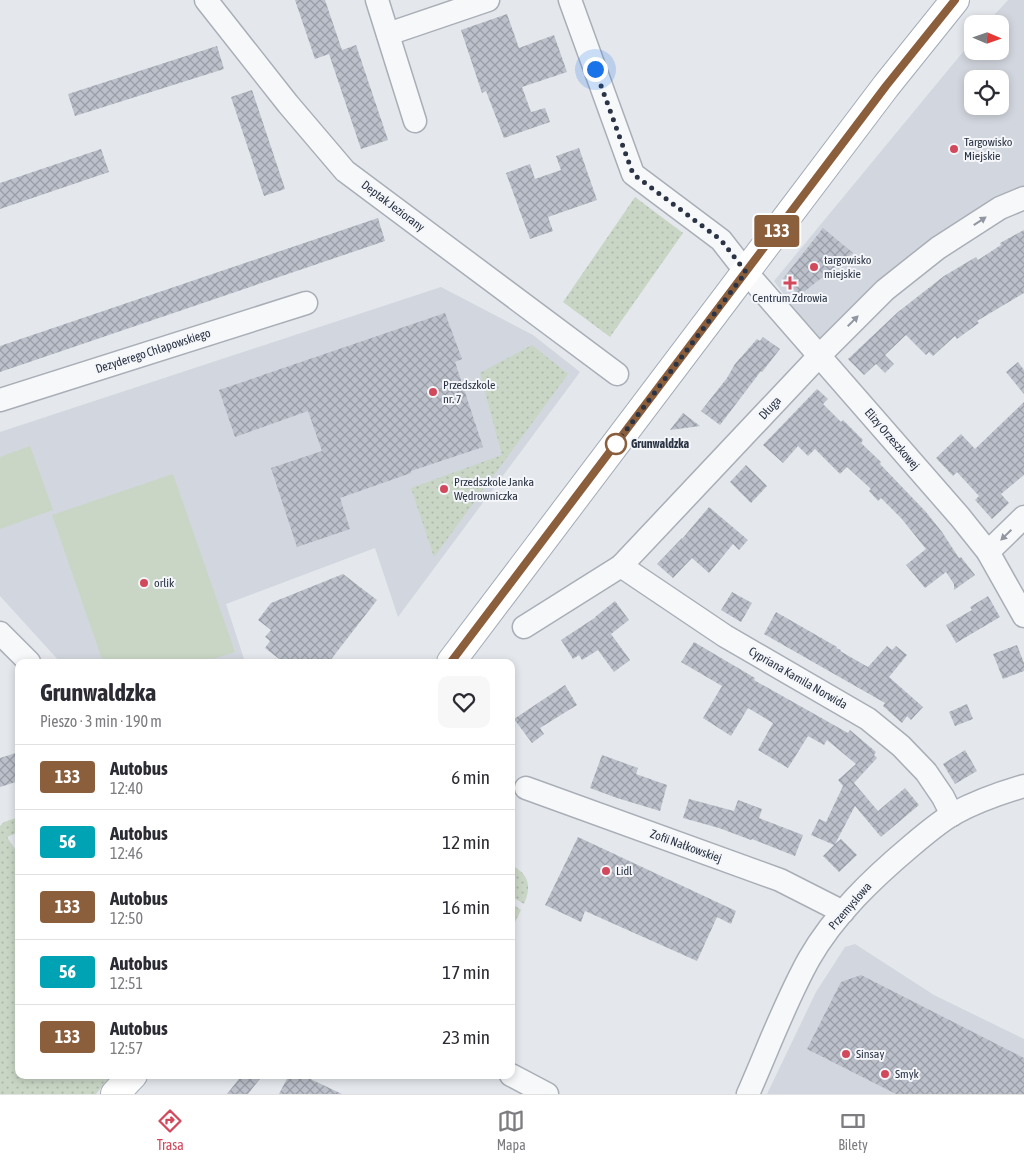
<!DOCTYPE html>
<html lang="pl">
<meta charset="utf-8">
<style>
:root{--surface:#fff;--page:#f7f7f7;--text:#2b2b33;--muted:#7c7c81;--line:#e1e1e2;--accent:#d1495b}
body{margin:0;font-family:"Asap Condensed",sans-serif;background:var(--page);color:var(--text);height:100vh;display:flex;flex-direction:column;font-size:19px;white-space:nowrap}
*{box-sizing:border-box;margin:0}
p{font-size:16px;color:var(--muted)}
.icon{flex:none;width:28px;height:28px;fill:none;stroke:currentColor;stroke-width:2;stroke-linecap:round;stroke-linejoin:round}
.map{position:relative;flex:1;overflow:hidden}
.drawer{position:absolute;left:15px;top:659px;width:500px;height:420px;display:flex;flex-direction:column;background:var(--surface);border-radius:10px;box-shadow:0 2px 8px #0003}
.drawer>*{flex:none}
.badge{padding:0 10px;border-radius:4px;font-size:18px;line-height:32px}
.needle{width:32px;rotate:92deg}
.tools{position:absolute;left:964px;top:15px;display:grid;gap:10px}
.tools a{display:grid;place-items:center;width:45px;height:45px;border-radius:10px;background:var(--surface);box-shadow:0 2px 8px #0003;font-size:25px}
.you{position:absolute;width:25px;height:25px;margin:-12px;border:4px solid #fff;border-radius:50%;background:#1a73e8;box-shadow:0 0 0 8px #1a73e833}
.map>.badge{position:absolute;translate:-50% -50%;box-shadow:0 0 0 2px #fff}
.round{display:grid;place-items:center;flex:none;width:52px;height:52px;border-radius:10px;background:var(--page)}
.head{display:flex;align-items:center;justify-content:space-between;height:85px;padding:0 25px}
h1{font-size:24px;font-weight:700;line-height:38px}
ul{padding:0;list-style:none}
li{display:flex;align-items:center;gap:15px;height:65px;padding:0 25px;border-top:1px solid var(--line)}
li div{flex:1}
li b{display:block;font-size:19px}
li em{font-style:normal}
li .badge{min-width:55px;font-weight:700;text-align:center}
.menu{display:flex;justify-content:space-around;align-items:center;height:70px;border-top:1px solid var(--line);background:var(--surface);font-size:14px;color:var(--muted)}
.menu a{display:grid;justify-items:center;gap:2px}
.menu .current{color:var(--accent)}
.map>svg:first-child{display:block}
.built{fill:#d2d6de;fill-rule:evenodd}
.green{fill:url(#green-dots)}
.pitch{fill:#c9d6c5}
.building{fill:url(#building-cross-hatch)}
.lines{fill:none;stroke-linecap:round;stroke-linejoin:round}
.minor-casing{stroke:#a9aeb7;stroke-width:25}
.major-casing{stroke:#a3abb8;stroke-width:30}
.minor{stroke:#f7f8fa;stroke-width:22}
.major{stroke:#fff;stroke-width:28}
.oneway{fill:#9196a0}
.line-casing{stroke:#fff;stroke-width:11}
.line{stroke:#8b5e3c;stroke-width:8}
.walk{stroke:#2b3445;stroke-width:5;stroke-dasharray:0 9}
.poi-dot{fill:#d1495b;stroke:#f4f6f9;stroke-width:2}
.stop-dot{fill:#fff;stroke:#8b5e3c;stroke-width:2.5}
.labels{text-anchor:middle;dominant-baseline:central;stroke-width:4;stroke-linejoin:round;paint-order:stroke}
.poi-label{font-size:12px;fill:#2b3445;stroke:#f4f6f9;text-anchor:start}
.street-label{font-size:12px;fill:#2b3445;stroke:#f4f6f9}
.stop-label{font-size:12px;font-weight:bold;fill:#2b3445;stroke:#f4f6f9;text-anchor:start}
</style>
<div class="map">
<svg width="1024" height="1094" viewBox="0 0 1024 1094">
<defs>
<pattern id="green-dots" width="8" height="8" patternUnits="userSpaceOnUse" patternTransform="scale(1.25)"><rect width="8" height="8" fill="#c9d6c5"/><path d="M2 2h.1M6 6h.1" fill="none" stroke="#adb8ab" stroke-width="1.8" stroke-linecap="round"/></pattern>
<pattern id="building-cross-hatch" width="8" height="8" patternUnits="userSpaceOnUse" patternTransform="scale(1.25)"><rect width="8" height="8" fill="#bbc0ca"/><path d="M0 0l8 8M0 8l8-8" fill="none" stroke="#989da6"/></pattern>
</defs>
<rect width="100%" height="100%" fill="#e4e7ec"/>
<g class="built">
<path d="M1008,0H1024V191L820,344L774,281L972,41V51H1000V24H986ZM972,79H1000V106H972Z"/>
<polygon points="441,287 533,335 580,372 398,617 375,548 226,604 245,662 60,662 0,596 0,432"/>
<polygon points="855,944 934,995 1024,1039 1024,1094 767,1094 816,992 845,947"/>
</g>
<g class="green">
<polygon points="635,197 683,233 610,337 563,302"/>
<polygon points="532,345 568,374 434,557 411,488 502,455 480,373"/>
<polygon points="19,817 19,832 7,837 19,855 19,1075 112,1075 96,1094 0,1094 0,826 4,822"/>
<path d="M511,865C529,874 532,886 524,904L511,896V887L513,885L511,884Z"/>
<polygon points="511,903 521,910 511,930"/>
</g>
<g class="pitch">
<polygon points="30,446 53,510 0,529 0,457"/>
<polygon points="173,474 235,652 204,662 103,662 52,515"/>
</g>
<g class="building">
<polygon points="295,0 325,0 342,50 356,45 388,140 361,149 329,54 315,59"/>
<polygon points="507,14 519,48 554,35 567,72 522,87 531,112 545,108 550,122 504,138 486,91 482,93 461,30"/>
<polygon points="217,46 224,69 75,116 68,94"/>
<polygon points="252,90 285,189 264,196 231,97"/>
<polygon points="579,148 597,200 548,217 553,231 530,239 506,173 530,164 535,179 561,170 556,156"/>
<polygon points="101,149 109,172 0,209 0,183"/>
<polygon points="378,218 385,241 0,372 0,346"/>
<polygon points="823,228 853,253 800,295 782,280"/>
<polygon points="1024,230 1024,293 977,321 979,323 957,339 955,336 933,356 929,352 926,355 906,335 885,355 894,364 885,373 876,364 864,375 848,359 898,312 944,276 976,257 978,260 1001,245 1000,243"/>
<polygon points="445,313 462,359 455,362 483,447 411,471 411,473 340,498 350,529 297,547 271,468 322,451 308,411 235,437 219,390"/>
<polygon points="763,337 780,349 762,372 761,371 720,425 701,411 727,378 735,364 757,339 760,341"/>
<polygon points="1018,362 1024,370 1024,394 1006,372"/>
<polygon points="817,389 828,399 823,404 841,422 843,420 863,440 861,443 881,462 880,464 926,512 942,532 959,558 961,557 975,575 954,590 954,584 946,572 925,588 906,565 926,549 901,518 881,498 878,501 869,491 871,489 847,467 840,474 815,449 808,456 798,446 783,463 763,445"/>
<polygon points="1024,402 1024,475 1001,494 1009,503 992,519 975,500 979,496 957,472 953,476 936,458 961,434 975,449"/>
<polygon points="683,413 700,426 670,430"/>
<polygon points="746,465 767,486 751,503 730,482"/>
<polygon points="709,507 748,540 739,550 733,544 709,573 692,558 673,578 657,564 682,538 682,539"/>
<polygon points="343,574 377,600 329,662 283,662 265,648 270,641 265,637 271,630 258,620 271,603"/>
<polygon points="732,592 752,603 741,622 721,610"/>
<polygon points="988,596 1000,617 956,643 946,625 972,610 970,607"/>
<polygon points="615,601 629,620 611,634 630,660 614,672 598,650 582,660 579,655 573,659 561,640 596,617 595,617"/>
<polygon points="776,612 837,647 836,648 841,650 840,651 868,667 887,646 892,650 896,646 907,655 889,677 923,707 911,720 907,716 902,723 883,706 885,703 764,634"/>
<polygon points="694,642 755,678 754,680 848,733 850,730 876,752 874,755 877,758 854,783 878,811 905,788 919,805 881,837 855,806 835,844 841,839 857,855 839,872 823,856 834,845 811,835 819,819 826,822 843,786 838,780 856,764 827,740 824,745 808,736 788,768 758,750 773,723 748,708 731,736 703,718 722,686 681,662"/>
<polygon points="1017,645 1024,663 1024,671 1003,679 993,654"/>
<polygon points="565,685 577,705 540,728 544,734 532,743 514,719"/>
<polygon points="967,704 973,719 955,726 949,712"/>
<polygon points="965,750 977,771 955,784 943,764"/>
<polygon points="19,752 19,781 0,787 0,758"/>
<polygon points="602,755 638,768 636,774 667,785 660,811 617,798 590,788"/>
<polygon points="689,799 734,811 738,800 762,809 759,818 803,835 795,856 752,839 751,840 719,828 683,818"/>
<polygon points="578,837 736,911 731,924 717,917 697,961 585,911 581,922 545,905"/>
<polygon points="861,975 1024,1058 1024,1094 896,1094 807,1049 841,982"/>
<polygon points="242,1075 263,1075 248,1094 227,1094"/>
<polygon points="289,1075 302,1075 342,1094 279,1094"/>
</g>
<g class="lines">
<g class="minor-casing">
<g id="minor">
<polyline points="206,0 288,104 345,171 617,374"/>
<polyline points="377,0 415,121"/>
<polyline points="570,0 633,174 721,240 746,272 960,517 988,552 1024,616"/>
<polyline points="388,34 488,0"/>
<polyline points="0,400 306,303"/>
<polyline points="988,552 1024,517"/>
<polyline points="621,566 725,636 868,719 901,746 926,772 943,797 952,815"/>
<polyline points="524,627 621,566 819,356 885,290 938,248 1000,208 1024,198"/>
<polyline points="0,633 29,662"/>
<polyline points="526,788 780,880 843,912"/>
<polyline points="511,1075 547,1094"/>
<path d="M748,1094C768,1049 785,1002 809,959C834,915 873,878 911,846C924,835 938,823 953,814C975,802 1000,793 1024,786"/>
</g>
</g>
<g class="major-casing">
<g id="major">
<polyline points="451,662 886,86 955,0"/>
<polyline points="115,1094 133,1075"/>
</g>
</g>
<use href="#minor" class="minor"/>
<use href="#major" class="major"/>
</g>
<defs><path id="oneway-solid" d="M-6-.8H1V-3.2L6.5 0L1 3.2V.8H-6Z" transform="scale(1.25)"/></defs>
<g class="oneway">
<use href="#oneway-solid" transform="translate(980 221) rotate(-33)"/>
<use href="#oneway-solid" transform="translate(853 321) rotate(-45)"/>
<use href="#oneway-solid" transform="translate(1006 535) rotate(136)"/>
</g>
<g class="lines">
<g class="line-casing">
<polyline id="line" points="451,662 886,86 955,0"/>
</g>
<use href="#line" class="line"/>
<polyline class="walk" points="595,69 633,174 721,240 746,272 615,445 616,444"/>
</g>
<g class="poi-dot">
<circle cx="954" cy="149" r="5"/>
<circle cx="814" cy="267" r="5"/>
<path d="M787.5 275.5h5v5h5v5h-5v5h-5v-5h-5v-5h5z"/>
<circle cx="433" cy="392" r="5"/>
<circle cx="444" cy="489" r="5"/>
<circle cx="144" cy="583" r="5"/>
<circle cx="606" cy="871" r="5"/>
<circle cx="846" cy="1054" r="5"/>
<circle cx="885" cy="1074" r="5"/>
</g>
<circle class="stop-dot" cx="616" cy="444" r="10"/>
<g class="labels">
<g class="poi-label">
<text x="964" y="142">Targowisko<tspan x="964" dy="14">Miejskie</tspan></text>
<text x="824" y="260">targowisko<tspan x="824" dy="14">miejskie</tspan></text>
<text x="790" y="298" text-anchor="middle">Centrum Zdrowia</text>
<text x="443" y="385">Przedszkole<tspan x="443" dy="14">nr. 7</tspan></text>
<text x="454" y="482">Przedszkole Janka<tspan x="454" dy="14">Wędrowniczka</tspan></text>
<text x="154" y="583">orlik</text>
<text x="616" y="871">Lidl</text>
<text x="856" y="1054">Sinsay</text>
<text x="895" y="1074">Smyk</text>
</g>
<g class="street-label">
<text transform="translate(393 206) rotate(37)">Deptak Jeziorany</text>
<text transform="translate(153 351) rotate(-18)">Dezyderego Chłapowskiego</text>
<text transform="translate(770 408) rotate(-47)">Długa</text>
<text transform="translate(892 439) rotate(49)">Elizy Orzeszkowej</text>
<text transform="translate(798 678) rotate(30)">Cypriana Kamila Norwida</text>
<text transform="translate(686 846) rotate(20)">Zofii Nałkowskiej</text>
<text transform="translate(850 906) rotate(-49)">Przemysłowa</text>
</g>
<g class="stop-label">
<text x="631" y="444">Grunwaldzka</text>
</g>
</g>
</svg>
<div class="tools">
<a><svg class="needle" viewBox="-14 -14 28 28"><path d="M0-13l5 13h-10z" fill="#e53935"/><path d="M0 13l5-13h-10z" fill="#7c7c81"/></svg></a>
<a><svg class="icon" aria-label="locate" viewBox="0 0 24 24"><circle cx="12" cy="12" r="6"/><path d="M12 2v4M12 18v4M2 12h4M18 12h4"/></svg></a>
</div>
<div class="you" style="left:595px;top:69px"></div>
<b class="badge" style="left:777px;top:231px;background:#8b5e3c;color:#fff">133</b>
<section class="drawer">
<div class="head"><div><h1>Grunwaldzka</h1><p>Pieszo · 3 min · 190 m</p></div><a class="round"><svg class="icon" aria-label="heart" viewBox="0 0 24 24"><path d="M12 20l-8-8c-3-5 5-10 8-4 3-6 11-1 8 4z"/></svg></a></div>
<ul>
<li><span class="badge" style="background:#8b5e3c;color:#fff">133</span><div><b>Autobus</b><p>12:40</p></div><em>6 min</em></li>
<li><span class="badge" style="background:#00a3b4;color:#fff">56</span><div><b>Autobus</b><p>12:46</p></div><em>12 min</em></li>
<li><span class="badge" style="background:#8b5e3c;color:#fff">133</span><div><b>Autobus</b><p>12:50</p></div><em>16 min</em></li>
<li><span class="badge" style="background:#00a3b4;color:#fff">56</span><div><b>Autobus</b><p>12:51</p></div><em>17 min</em></li>
<li><span class="badge" style="background:#8b5e3c;color:#fff">133</span><div><b>Autobus</b><p>12:57</p></div><em>23 min</em></li>
</ul>
</section>
</div>
<nav class="menu">
<a class="current"><svg class="icon" aria-label="directions" viewBox="0 0 24 24"><path d="M12 3l9 9-9 9-9-9zM9 14v-3h6M13 9l2 2-2 2"/></svg>Trasa</a>
<a><svg class="icon" aria-label="map" viewBox="0 0 24 24"><path d="M3 6l6-2 6 2 6-2v14l-6 2-6-2-6 2zM9 4v14M15 6v14"/></svg>Mapa</a>
<a><svg class="icon" aria-label="tickets" viewBox="0 0 24 24"><path d="M3 7h18v10H3zM15 7v10"/></svg>Bilety</a>
</nav>
